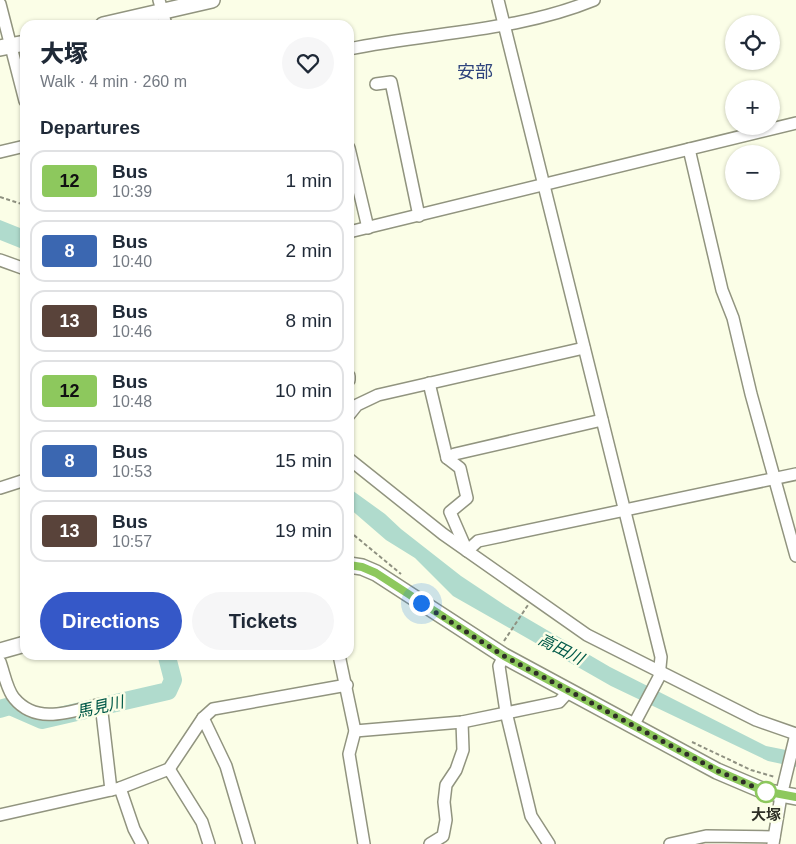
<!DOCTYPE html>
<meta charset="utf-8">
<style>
:root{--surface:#fff;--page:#f6f6f7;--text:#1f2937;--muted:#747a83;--line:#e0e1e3;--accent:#3558c8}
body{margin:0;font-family:Arial,"Noto Sans JP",sans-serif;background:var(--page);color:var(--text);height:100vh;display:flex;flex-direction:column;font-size:19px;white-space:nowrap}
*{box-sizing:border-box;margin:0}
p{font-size:16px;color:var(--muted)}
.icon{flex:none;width:28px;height:28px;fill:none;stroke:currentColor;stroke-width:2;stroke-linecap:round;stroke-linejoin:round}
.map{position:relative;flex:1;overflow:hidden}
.drawer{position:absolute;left:20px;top:20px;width:334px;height:640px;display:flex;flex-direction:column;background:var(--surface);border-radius:15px;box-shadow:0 1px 4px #0004}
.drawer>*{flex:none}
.badge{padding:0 10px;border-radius:4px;font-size:18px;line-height:32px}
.buttons{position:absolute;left:725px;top:15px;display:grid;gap:10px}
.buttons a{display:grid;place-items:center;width:55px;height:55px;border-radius:50%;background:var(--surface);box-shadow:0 1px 4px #0004;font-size:25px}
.you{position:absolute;width:25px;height:25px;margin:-12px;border:4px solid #fff;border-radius:50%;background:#1a73e8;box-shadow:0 0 0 8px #1a73e833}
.map>.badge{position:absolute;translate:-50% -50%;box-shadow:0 0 0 2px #fff}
h2{padding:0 20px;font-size:19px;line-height:45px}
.round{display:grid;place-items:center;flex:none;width:52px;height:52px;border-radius:26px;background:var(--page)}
.headline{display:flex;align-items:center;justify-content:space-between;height:85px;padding:0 20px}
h1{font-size:24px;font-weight:800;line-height:38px}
.action{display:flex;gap:10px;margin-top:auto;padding:10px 20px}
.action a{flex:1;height:58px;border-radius:30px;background:var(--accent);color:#fff;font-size:20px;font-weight:800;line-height:58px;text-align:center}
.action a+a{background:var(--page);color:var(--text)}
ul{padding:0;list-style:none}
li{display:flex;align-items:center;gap:15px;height:62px;margin:0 10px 8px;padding:0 10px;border:2px solid var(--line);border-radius:15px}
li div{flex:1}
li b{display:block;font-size:19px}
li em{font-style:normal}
li .badge{min-width:55px;font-weight:700;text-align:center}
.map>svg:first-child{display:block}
.water{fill:#b0dbcd}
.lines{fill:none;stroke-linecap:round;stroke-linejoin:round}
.river{stroke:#b0dbcd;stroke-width:18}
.minor-casing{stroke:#91947f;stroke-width:14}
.major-casing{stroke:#91947f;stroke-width:18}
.path{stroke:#8f9181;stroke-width:2;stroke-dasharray:4 2.5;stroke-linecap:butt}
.minor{stroke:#fff;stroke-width:11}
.major{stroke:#fff;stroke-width:15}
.line-casing{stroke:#fff;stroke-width:11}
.line{stroke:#8dc85d;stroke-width:8}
.walk{stroke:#2e2f26;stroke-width:5;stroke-dasharray:0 9}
.stop-dot{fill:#fff;stroke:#8dc85d;stroke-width:2.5}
.labels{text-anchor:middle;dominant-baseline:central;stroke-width:5;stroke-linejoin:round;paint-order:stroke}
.stop-label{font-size:15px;font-weight:bold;fill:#2e2f26;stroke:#fbfee7}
.water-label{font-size:16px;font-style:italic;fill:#005948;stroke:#fbfee7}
.quarter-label{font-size:18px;fill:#2f447d;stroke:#fbfee7}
</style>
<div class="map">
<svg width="796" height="844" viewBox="0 0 796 844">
<rect width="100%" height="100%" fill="#fbfee7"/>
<g class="water">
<polygon points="0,220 25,230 25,250 0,240"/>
<polygon points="349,488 385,514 401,529 461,576 506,606 610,667 766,746 796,752 796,767 768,761 611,686 453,596 415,558 386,540 349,508"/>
</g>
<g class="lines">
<polyline class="river" points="0,709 10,706 42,720 168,691 173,680 167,657"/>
<g class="minor-casing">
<g id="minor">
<polyline points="159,0 166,25"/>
<polyline points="498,0 661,657 659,677 633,726"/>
<polyline points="0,4 25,101"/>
<path d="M349,49C431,32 516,32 594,0"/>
<polyline points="376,84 391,82 419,216"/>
<polyline points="349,148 368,228"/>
<polyline points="689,149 722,290 733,318 751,394 796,556"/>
<polyline points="0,152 25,146"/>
<polyline points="349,232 796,123"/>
<polyline points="0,260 25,269"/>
<polyline points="349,376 349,380"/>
<polyline points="429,383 447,458 460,468 467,498 450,512 467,551 478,541 796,474"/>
<polyline points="349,415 357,405 378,395 584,348"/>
<polyline points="447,458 455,454 602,420"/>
<polyline points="349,459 443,534 587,635 756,720 796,734"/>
<polyline points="0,488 25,480"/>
<polyline points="339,655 355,731 349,754 364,844"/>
<polyline points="504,656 499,666 506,712 531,816 549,844"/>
<path d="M0,662C4,673 7,690 14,698C37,726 72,711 101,704L111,790"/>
<polyline points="203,718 226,766 249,844"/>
<polyline points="355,731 462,722 559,702 569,691"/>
<polyline points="169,769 202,822 209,844"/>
<polyline points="120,788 134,829 142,844"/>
<polyline points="0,815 120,788 169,769 203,718 213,709 347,685"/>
<polyline points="430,844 443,836 446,820 444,802 446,785 456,770 463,750 462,722"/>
<polyline points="670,844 706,836 774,837"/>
<polyline points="773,844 781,796 796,734"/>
</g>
</g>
<g class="major-casing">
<g id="major">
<polyline points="103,25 212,0"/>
<polyline points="0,48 25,43"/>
<polyline points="349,565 362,567 376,573 504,656 717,771 764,791 796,797"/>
<polyline points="0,651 25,644"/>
</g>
</g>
<g class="path">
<polyline points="0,197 25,205"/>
<polyline points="349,531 401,574"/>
<polyline points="504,641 528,605"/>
<polyline points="692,742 751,770 775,777"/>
</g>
<use href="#minor" class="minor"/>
<use href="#major" class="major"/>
</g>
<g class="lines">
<g class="line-casing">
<polyline id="line" points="349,565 362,567 376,573 504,656 718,771 764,791 796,797"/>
</g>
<use href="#line" class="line"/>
<polyline class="walk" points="421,603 504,656 718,771 766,792"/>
</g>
<circle class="stop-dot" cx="766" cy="792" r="10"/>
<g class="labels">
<g class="stop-label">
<text x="766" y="814">大塚</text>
</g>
<g class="water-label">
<text transform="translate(561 649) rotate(27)">高田川</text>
<text transform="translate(100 707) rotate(-13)">馬見川</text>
</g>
<g class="quarter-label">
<text x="475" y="72">安部</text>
</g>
</g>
</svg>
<div class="buttons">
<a><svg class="icon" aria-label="locate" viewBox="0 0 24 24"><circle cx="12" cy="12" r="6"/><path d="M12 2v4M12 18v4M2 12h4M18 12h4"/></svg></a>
<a>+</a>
<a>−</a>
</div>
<div class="you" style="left:421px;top:603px"></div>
<section class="drawer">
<div class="headline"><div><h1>大塚</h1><p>Walk · 4 min · 260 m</p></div><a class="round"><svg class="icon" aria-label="heart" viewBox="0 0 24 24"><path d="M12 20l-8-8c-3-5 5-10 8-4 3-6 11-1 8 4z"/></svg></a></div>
<h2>Departures</h2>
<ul>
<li><span class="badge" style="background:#8dc85d;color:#111">12</span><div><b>Bus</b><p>10:39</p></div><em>1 min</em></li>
<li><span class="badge" style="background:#3b67b1;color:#fff">8</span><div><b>Bus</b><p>10:40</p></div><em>2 min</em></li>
<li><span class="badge" style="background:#59433a;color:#fff">13</span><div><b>Bus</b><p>10:46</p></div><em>8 min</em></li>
<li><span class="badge" style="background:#8dc85d;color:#111">12</span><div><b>Bus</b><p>10:48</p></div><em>10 min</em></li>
<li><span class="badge" style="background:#3b67b1;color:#fff">8</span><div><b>Bus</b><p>10:53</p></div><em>15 min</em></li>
<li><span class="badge" style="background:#59433a;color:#fff">13</span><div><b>Bus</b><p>10:57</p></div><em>19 min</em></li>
</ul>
<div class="action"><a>Directions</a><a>Tickets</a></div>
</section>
</div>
